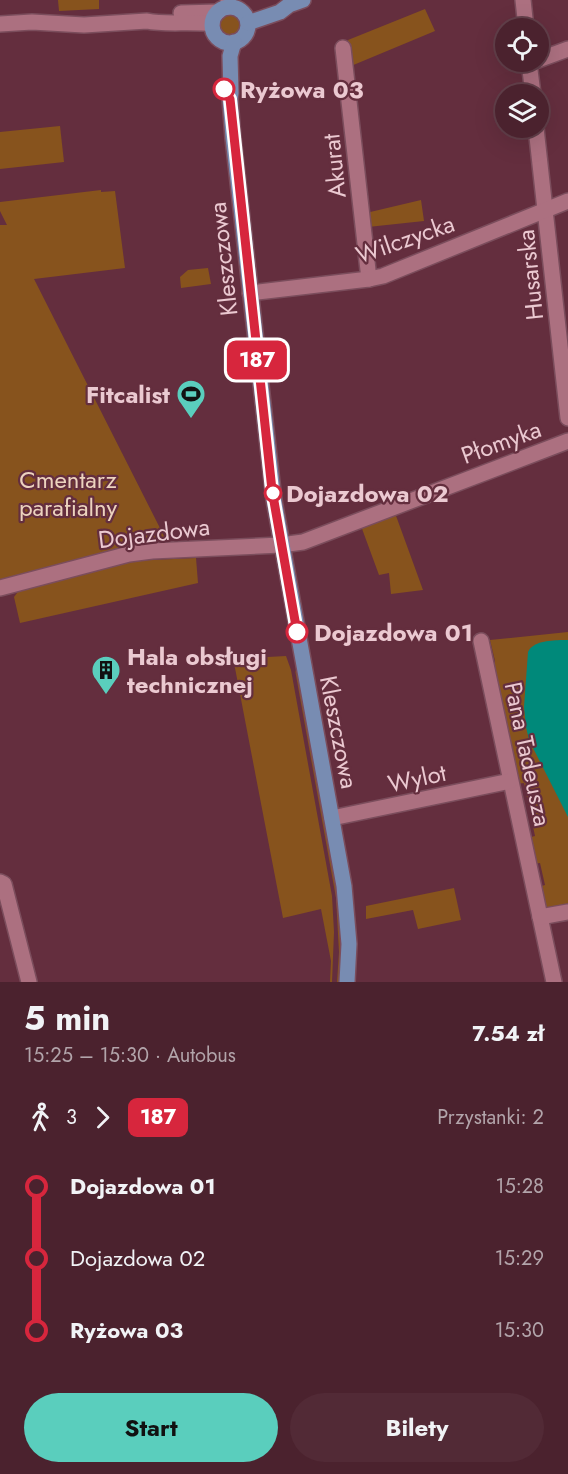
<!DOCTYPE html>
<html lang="pl">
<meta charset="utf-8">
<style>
:root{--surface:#4b222e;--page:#522a36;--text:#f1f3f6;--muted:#b2a4aa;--line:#623f4a;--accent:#5acebd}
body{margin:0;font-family:Jost,sans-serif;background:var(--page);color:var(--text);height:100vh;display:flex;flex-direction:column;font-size:22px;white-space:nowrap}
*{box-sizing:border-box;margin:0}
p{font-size:20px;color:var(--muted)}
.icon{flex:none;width:33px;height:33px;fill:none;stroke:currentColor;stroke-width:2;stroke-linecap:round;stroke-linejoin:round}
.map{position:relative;height:982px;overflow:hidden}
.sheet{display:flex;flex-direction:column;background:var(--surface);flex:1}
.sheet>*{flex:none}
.badge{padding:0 12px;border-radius:9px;font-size:21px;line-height:39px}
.tools{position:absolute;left:495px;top:18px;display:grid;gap:12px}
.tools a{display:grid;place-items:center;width:54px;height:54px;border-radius:50%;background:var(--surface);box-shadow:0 6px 24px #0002,0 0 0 2px var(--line);font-size:30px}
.map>.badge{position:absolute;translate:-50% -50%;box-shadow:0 0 0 3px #fff}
.legs{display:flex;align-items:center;gap:9px;height:66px;padding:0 24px;font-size:20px}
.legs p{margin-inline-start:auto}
.summary{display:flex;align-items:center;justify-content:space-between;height:102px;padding:0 24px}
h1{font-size:33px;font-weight:700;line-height:45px}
.button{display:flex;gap:12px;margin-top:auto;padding:12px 24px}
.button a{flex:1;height:69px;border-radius:36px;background:var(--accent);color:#111;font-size:24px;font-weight:700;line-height:69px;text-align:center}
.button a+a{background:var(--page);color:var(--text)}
ul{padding:0 24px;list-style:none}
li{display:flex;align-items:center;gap:21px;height:72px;font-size:22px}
li i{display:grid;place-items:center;width:9px;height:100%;margin:0 8px;background:currentColor}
li i::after{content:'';width:15px;height:15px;margin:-8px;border:4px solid;border-radius:50%;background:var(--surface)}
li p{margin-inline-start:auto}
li:first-child i{background:linear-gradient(#0000 50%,currentColor 0)}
li:last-child i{background:linear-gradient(currentColor 50%,#0000 0)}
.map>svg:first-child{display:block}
.green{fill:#87531d}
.water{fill:#00897a}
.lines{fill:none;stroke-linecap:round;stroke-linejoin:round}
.minor-casing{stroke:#7b4d5c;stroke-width:18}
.major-casing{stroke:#7b4d5c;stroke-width:18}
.minor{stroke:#ac7080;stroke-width:15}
.major{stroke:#788cb2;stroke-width:15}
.line-1-casing{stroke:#fff;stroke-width:14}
.line-1{stroke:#d7263d;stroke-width:9}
.stop-1-dot{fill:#fff;stroke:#d7263d;stroke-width:3}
.labels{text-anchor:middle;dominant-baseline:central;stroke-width:4.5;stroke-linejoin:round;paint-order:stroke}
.stop-label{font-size:24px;font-weight:bold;fill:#ebc9d1;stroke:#642e3e;text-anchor:start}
.street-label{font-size:24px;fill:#ebc9d1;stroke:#642e3e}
.poi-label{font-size:24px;font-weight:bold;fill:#ebc9d1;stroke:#642e3e;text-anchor:end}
.park-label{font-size:24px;fill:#ecd3be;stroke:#642e3e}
</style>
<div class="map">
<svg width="568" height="982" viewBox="0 0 568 982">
<rect width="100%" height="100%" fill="#642e3e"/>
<g class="green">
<polygon points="58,0 99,0 99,9 59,11"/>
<polygon points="425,9 435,31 351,66 348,40"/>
<circle cx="230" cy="25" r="11"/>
<polygon points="60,126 64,162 0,169 0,132"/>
<polygon points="101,190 101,192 115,191 125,268 34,279 165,538 0,581 0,225 7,225 0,211 0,202"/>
<polygon points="421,200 424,221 368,227 366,213"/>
<polygon points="208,268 211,284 181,288 180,277 188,270"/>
<polygon points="395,513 423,590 391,594 389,573 379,575 361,526"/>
<polygon points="196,558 198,583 20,623 14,597 20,589 129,561"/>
<polygon points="568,632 568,907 545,912 538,887 545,885 540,863 533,864 527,838 535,836 524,783 516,784 493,673 495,661 490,640"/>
<polygon points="286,656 291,670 332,896 334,932 332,982 330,982 331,961 321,909 283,918 235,668 231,659"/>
<polygon points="295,670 300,680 343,920 341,982 337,982 339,952 336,898"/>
<polygon points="454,888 461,920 418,929 413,910 366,919 366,906"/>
</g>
<path class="water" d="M560,640H568V817L529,740L526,727L524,707L528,652C533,641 549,641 560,640Z"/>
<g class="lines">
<g class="minor-casing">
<g id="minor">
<polyline points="228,0 229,7"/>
<polyline points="523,0 526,28"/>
<polyline points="181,13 218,12"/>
<path d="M0,24L32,22L84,25L147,21C164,25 192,21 212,24"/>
<polyline points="343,48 369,279"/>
<polyline points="538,60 568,49"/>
<polyline points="529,62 533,94"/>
<polyline points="536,128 568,418"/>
<polyline points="250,293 369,279 383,276 568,201"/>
<polyline points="0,588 129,554 152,551 281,545 303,542 568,441"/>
<polyline points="481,641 554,982"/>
<polyline points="332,818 510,781"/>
<polyline points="0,882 4,884 29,982"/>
<polyline points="540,917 568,912"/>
</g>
</g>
<g class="major-casing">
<g id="major">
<circle cx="230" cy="25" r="18"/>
<polyline points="248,23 280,12 289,5 303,0"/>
<polyline points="234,42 230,56 231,93 230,99 233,138 274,500 344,886 349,944 347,982"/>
</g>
</g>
<use href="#minor" class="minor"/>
<use href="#major" class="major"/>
</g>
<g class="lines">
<g class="line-1-casing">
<polyline id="line-1" points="224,89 230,99 272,490 297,632"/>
</g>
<use href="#line-1" class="line-1"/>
</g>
<defs>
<g id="stadium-pin" transform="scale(1.5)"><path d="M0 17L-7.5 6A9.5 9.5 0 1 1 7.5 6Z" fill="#5acebd" stroke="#642e3e"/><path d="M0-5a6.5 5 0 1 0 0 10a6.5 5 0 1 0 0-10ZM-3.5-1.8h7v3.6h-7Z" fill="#111"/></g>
<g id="building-pin" transform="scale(1.5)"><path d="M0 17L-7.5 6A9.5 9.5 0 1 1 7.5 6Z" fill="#5acebd" stroke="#642e3e"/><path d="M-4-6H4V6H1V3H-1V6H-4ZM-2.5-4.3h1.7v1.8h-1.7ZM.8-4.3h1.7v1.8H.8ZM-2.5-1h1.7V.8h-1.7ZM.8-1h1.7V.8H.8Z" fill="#111"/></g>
</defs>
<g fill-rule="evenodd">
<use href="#stadium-pin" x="191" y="394"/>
<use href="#building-pin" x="106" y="670"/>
</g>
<g class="stop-1-dot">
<circle cx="224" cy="89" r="10"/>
<circle cx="273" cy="493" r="8"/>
<circle cx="297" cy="632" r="10"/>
</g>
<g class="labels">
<g class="stop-label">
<text x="240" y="89">Ryżowa 03</text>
<text x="286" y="493">Dojazdowa 02</text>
<text x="314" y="632">Dojazdowa 01</text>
</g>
<g class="street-label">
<text transform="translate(334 166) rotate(-96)">Akurat</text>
<text transform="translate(405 239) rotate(-19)">Wilczycka</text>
<text transform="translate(223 259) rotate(-96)">Kleszczowa</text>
<text transform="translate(530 275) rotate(-96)">Husarska</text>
<text transform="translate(501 442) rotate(-20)">Płomyka</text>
<text transform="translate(154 533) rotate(-7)">Dojazdowa</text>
<text transform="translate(339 732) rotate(79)">Kleszczowa</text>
<text transform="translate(528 754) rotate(78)">Pana Tadeusza</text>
<text transform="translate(417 778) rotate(-12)">Wylot</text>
</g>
<g class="poi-label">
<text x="170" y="394">Fitcalist</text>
<text x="127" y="656" text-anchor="start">Hala obsługi<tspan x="127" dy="28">technicznej</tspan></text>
</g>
<g class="park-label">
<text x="68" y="479">Cmentarz<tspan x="68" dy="28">parafialny</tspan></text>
</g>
</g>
</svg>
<div class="tools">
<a><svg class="icon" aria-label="locate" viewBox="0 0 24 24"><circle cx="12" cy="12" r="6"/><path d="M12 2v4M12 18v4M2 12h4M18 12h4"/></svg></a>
<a><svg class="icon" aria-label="layers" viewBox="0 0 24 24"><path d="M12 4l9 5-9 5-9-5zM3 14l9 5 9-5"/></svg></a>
</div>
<b class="badge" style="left:257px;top:360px;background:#d7263d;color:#fff">187</b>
</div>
<section class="sheet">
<div class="summary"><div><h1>5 min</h1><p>15:25 – 15:30 · Autobus</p></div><b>7.54 zł</b></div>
<div class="legs"><svg class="icon" aria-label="walk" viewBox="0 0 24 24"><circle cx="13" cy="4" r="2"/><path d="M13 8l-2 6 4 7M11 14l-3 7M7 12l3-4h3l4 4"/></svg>3<svg class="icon" aria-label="forward" viewBox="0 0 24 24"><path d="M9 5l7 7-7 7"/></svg><b class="badge" style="background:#d7263d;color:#fff">187</b><p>Przystanki: 2</p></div>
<ul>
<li><i style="color:#d7263d"></i><b>Dojazdowa 01</b><p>15:28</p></li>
<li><i style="color:#d7263d"></i><span>Dojazdowa 02</span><p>15:29</p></li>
<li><i style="color:#d7263d"></i><b>Ryżowa 03</b><p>15:30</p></li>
</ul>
<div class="button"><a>Start</a><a>Bilety</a></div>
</section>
